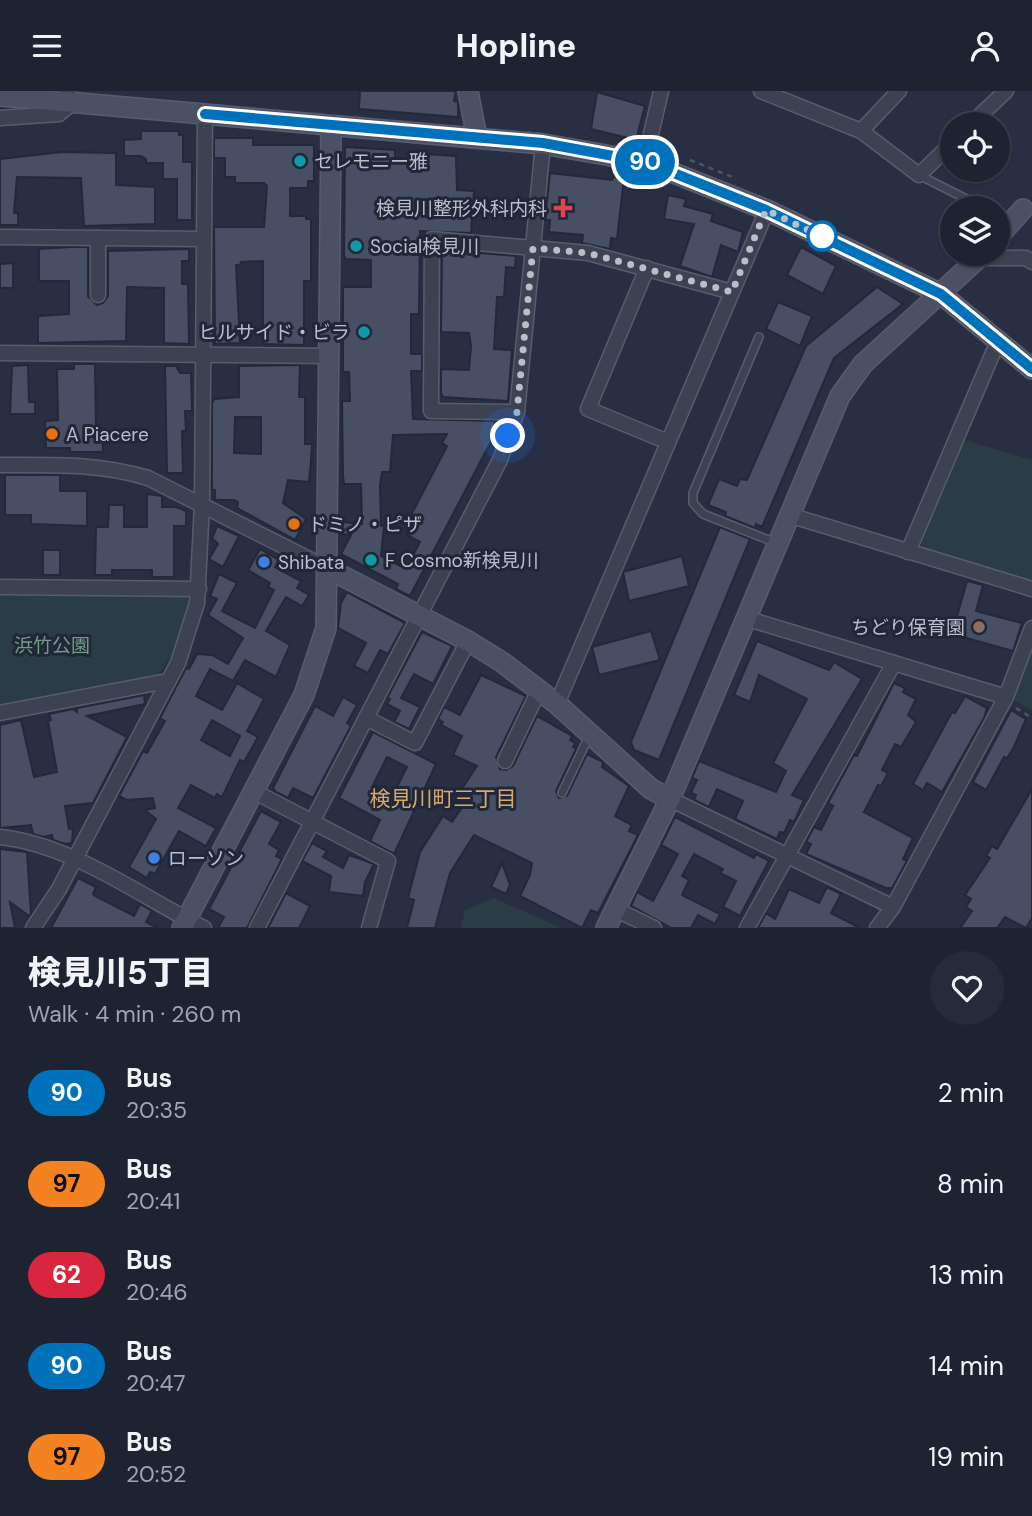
<!DOCTYPE html>
<meta charset="utf-8">
<style>
:root{--surface:#1e2332;--page:#262b3a;--text:#f1f3f6;--muted:#a1a4ac;--line:#3c404d}
body{margin:0;font-family:"DM Sans","Noto Sans JP",sans-serif;background:var(--page);color:var(--text);height:100vh;display:flex;flex-direction:column;font-size:26px;white-space:nowrap}
*{box-sizing:border-box;margin:0}
p{font-size:23px;color:var(--muted)}
.icon{flex:none;width:38px;height:38px;fill:none;stroke:currentColor;stroke-width:2;stroke-linecap:round;stroke-linejoin:round}
.map{position:relative;height:837px;overflow:hidden}
.details{display:flex;flex-direction:column;background:var(--surface);flex:1}
.details>*{flex:none}
.badge{padding:0 14px;border-radius:23px;font-size:24px;line-height:46px}
.buttons{position:absolute;left:940px;top:21px;display:grid;gap:14px}
.buttons a{display:grid;place-items:center;width:70px;height:70px;border-radius:50%;background:var(--surface);box-shadow:0 2px 5px #0004,0 0 0 2px var(--line);font-size:35px}
.you{position:absolute;width:35px;height:35px;margin:-18px;border:5px solid #fff;border-radius:50%;background:#1a73e8;box-shadow:0 0 0 10px #1a73e833}
.map>.badge{position:absolute;translate:-50% -50%;box-shadow:0 0 0 4px #fff}
.round{display:grid;place-items:center;flex:none;width:74px;height:74px;border-radius:37px;background:var(--page)}
.summary{display:flex;align-items:center;justify-content:space-between;height:119px;padding:0 28px}
h1{font-size:33px;font-weight:800;line-height:52px}
ul{padding:0;list-style:none}
li{display:flex;align-items:center;gap:21px;height:91px;padding:0 28px}
li div{flex:1}
li b{display:block;font-size:26px}
li em{font-style:normal}
li .badge{min-width:77px;font-weight:700;text-align:center}
header{display:flex;justify-content:space-between;align-items:center;height:91px;padding:0 28px;background:var(--surface);font-size:32px;font-weight:800}
.map>svg:first-child{display:block}
.green{fill:#2a3c44}
.building{fill:#474f65;stroke:#23283a;stroke-width:2;fill-rule:evenodd}
.lines{fill:none;stroke-linecap:round;stroke-linejoin:round}
.lane-casing{stroke:#585c6d;stroke-width:10}
.street-casing{stroke:#585c6d;stroke-width:17}
.secondary-casing{stroke:#585c6d;stroke-width:22}
.path{stroke:#495960;stroke-width:2.5;stroke-dasharray:5 5;stroke-linecap:butt}
.lane{stroke:#3c4252;stroke-width:7}
.street{stroke:#3c4252;stroke-width:14}
.secondary{stroke:#4b5065;stroke-width:19}
.line-casing{stroke:#fff;stroke-width:16}
.line{stroke:#0072bc;stroke-width:10}
.walk{stroke:#babecc;stroke-width:7;stroke-dasharray:0 12.6}
.culture-dot{fill:#0f9aa8;stroke:#212638;stroke-width:2.5}
.health-dot{fill:#e0444e;stroke:#212638;stroke-width:2.5}
.stop-dot{fill:#fff;stroke:#0072bc;stroke-width:3.5}
.food-dot{fill:#e8710a;stroke:#212638;stroke-width:2.5}
.shop-dot{fill:#3f7fe0;stroke:#212638;stroke-width:2.5}
.education-dot{fill:#8d6e63;stroke:#212638;stroke-width:2.5}
.labels{text-anchor:middle;dominant-baseline:central;stroke-width:6;stroke-linejoin:round;paint-order:stroke}
.poi-label{font-size:19px;fill:#babecc;stroke:#212638;text-anchor:start}
.park-label{font-size:19px;fill:#729c83;stroke:#212638}
.neighbourhood-label{font-size:21px;fill:#d3ac6d;stroke:#212638}
</style>
<header><svg class="icon" aria-label="menu" viewBox="0 0 24 24"><path d="M4 6h16M4 12h16M4 18h16"/></svg>Hopline<svg class="icon" aria-label="person" viewBox="0 0 24 24"><circle cx="12" cy="8" r="4"/><path d="M4 21q1-7 8-7t8 7"/></svg></header>
<div class="map">
<svg width="1032" height="837" viewBox="0 0 1032 837">
<rect width="100%" height="100%" fill="#282f43"/>
<g class="green">
<polygon points="968,350 1032,369 1032,491 924,459 920,449 960,353"/>
<polygon points="0,503 184,504 191,512 179,553 157,586 0,616"/>
<polygon points="1032,549 1032,620 1010,606"/>
<polygon points="494,807 561,837 461,837 465,819"/>
</g>
<g class="building">
<polygon points="360,0 456,0 454,10 458,11 458,26 359,18"/>
<polygon points="597,1 645,15 636,49 591,38"/>
<polygon points="141,40 179,40 179,44 183,44 183,71 192,71 192,129 177,129 177,88 163,88 163,72 146,72 146,68 141,65 124,65 124,49 141,48"/>
<polygon points="214,47 253,47 253,54 314,54 314,90 308,90 308,97 290,97 290,125 306,125 306,128 311,128 311,190 304,190 304,254 263,253 263,170 241,171 240,174 236,174 240,252 215,253 214,136 264,136 267,95 264,92 235,92 235,86 225,86 225,67 214,67"/>
<path d="M345,56L395,59V70L423,71L424,63L456,65L457,99L474,100L471,142L420,140L419,223H411V263H422V280H411L413,328L494,330L497,339L410,505L396,498L398,493L341,463L351,444L342,443L343,431L362,433L361,393H344L343,385L342,310H350L349,281H343V196H371V169L346,168L344,165ZM447,343L442,352L447,355L408,430L407,444L420,451L406,478L381,465L384,435H381L380,395L382,381H390L393,344Z"/>
<polygon points="62,61 116,62 116,94 155,96 155,133 84,135 81,87 17,86 14,122 18,122 18,134 0,134 0,68"/>
<polygon points="550,82 612,89 613,86 624,87 617,148 611,147 610,158 582,152 583,144 549,141 550,129 545,129"/>
<polygon points="668,104 686,108 684,115 713,123 711,130 743,141 738,161 721,154 712,186 680,175 694,133 664,128"/>
<polygon points="70,156 88,156 88,205 97,214 103,212 108,205 108,160 189,158 189,170 182,170 182,193 188,193 189,253 164,252 164,197 127,196 126,250 38,252 38,225 69,223 69,190 39,190 39,158"/>
<polygon points="801,156 836,175 823,203 787,184"/>
<polygon points="442,159 516,165 515,177 506,176 504,206 497,206 494,258 512,259 508,310 443,306 441,302 441,278 469,279 471,255 469,242 441,241"/>
<polygon points="13,172 13,197 0,197 0,173"/>
<polygon points="877,196 903,213 834,267 762,436 756,433 755,437 725,425 726,421 708,414 719,388 737,395 740,388 747,389 806,255"/>
<polygon points="778,211 812,225 800,255 766,238"/>
<polygon points="74,273 95,273 96,337 102,337 103,361 70,361 70,357 46,357 45,330 58,329 57,278 74,278"/>
<polygon points="28,274 29,311 35,311 35,323 10,323 12,275"/>
<path d="M300,274L299,306H305V353H312L311,370L309,391L288,389L283,412L306,428L295,449L237,417L238,411L234,409H215V399H212V312L214,308L239,306V275ZM235,326H261V363L234,362Z"/>
<polygon points="165,275 176,275 180,282 191,282 192,320 185,320 186,340 182,340 183,382 167,382"/>
<polygon points="5,384 60,384 60,400 87,400 87,435 31,433 31,424 5,424"/>
<polygon points="147,403 162,405 162,416 176,416 186,420 186,435 174,435 174,486 152,486 152,479 112,479 112,484 95,484 96,436 108,436 109,414 124,414 124,436 147,436"/>
<polygon points="217,435 239,445 223,476 209,468 218,453 212,447"/>
<polygon points="720,436 750,448 659,669 634,659 631,651"/>
<path d="M260,458L279,469L275,476L301,490L297,497L309,504L302,515L286,506L266,540L290,554L276,586L245,569L233,590L210,578L196,605L222,619L237,592L264,608L247,640L258,646L244,671L240,669L222,706L217,703L215,707L191,694L178,717L216,737L206,755L179,740L155,783L150,781L147,787L129,776L156,728L145,719L155,717L153,707L127,709L119,705L143,660L147,662L165,630L160,627L186,577L189,578L197,563L212,564L228,573L243,547L208,524L217,508L210,505L219,483L237,492L222,520L255,537L274,499L268,496L270,492L248,479ZM212,629L240,645L230,665L201,649Z"/>
<rect x="43" y="459" width="17" height="25"/>
<polygon points="682,465 689,495 629,510 623,481"/>
<polygon points="967,490 983,494 976,520 1022,532 1013,560 952,543"/>
<polygon points="347,501 405,532 388,563 380,559 368,582 354,575 366,552 338,537 341,512"/>
<polygon points="651,540 660,569 599,584 592,556"/>
<polygon points="422,541 452,555 433,593 414,583 401,607 420,616 409,638 394,631 400,620 387,613 390,608 387,607"/>
<polygon points="757,550 829,579 834,571 862,588 792,704 804,709 794,731 790,729 784,742 780,741 777,748 735,728 743,710 717,698 709,716 694,709 696,704 691,702 697,689 692,687 699,670 776,701 786,680 773,672 807,608 759,584 750,611 734,604"/>
<polygon points="481,584 526,605 496,666 500,678 506,679 513,675 537,625 572,645 570,649 575,652 573,656 576,658 556,700 559,707 567,705 587,663 603,671 602,676 629,695 615,725 632,734 629,740 638,744 598,822 591,819 582,837 520,805 530,784 532,772 474,744 450,782 435,837 407,837 414,809 408,807 420,761 443,725 452,731 466,711 457,705 477,675 453,664 462,645 441,634 443,631 438,628 444,616 460,624"/>
<polygon points="894,592 905,597 903,601 916,608 908,624 916,631 901,656 895,653 882,679 888,682 881,695 878,694 864,721 913,747 903,768 907,770 892,797 886,797 806,763 811,753 806,751 814,736 821,739 833,715 828,712 836,697 854,664 857,665"/>
<polygon points="144,604 145,613 87,625 127,646 93,712 65,715 69,738 73,737 72,752 65,753 53,749 52,744 43,746 33,743 31,734 0,737 0,634 21,629 34,686 57,681 48,630 51,629 49,623 73,618 77,621 77,617"/>
<polygon points="965,605 987,617 984,627 942,701 927,692 923,699 913,693 952,621 955,622"/>
<polygon points="343,606 357,614 347,632 351,635 313,707 293,697 288,707 276,701 273,697 315,615 333,625"/>
<polygon points="1011,619 1026,628 1013,658 1007,667 1004,666 986,699 973,691"/>
<path d="M373,641L436,673L394,763L370,750L380,729L339,707ZM387,666L407,676L393,704L373,694Z"/>
<polygon points="1032,698 1032,827 1026,837 1005,826 997,837 960,837 972,820 966,816 971,808 965,804 990,767 986,765 992,755 997,758"/>
<polygon points="261,720 281,731 269,753 279,759 276,765 282,768 247,837 218,837 224,826 209,818"/>
<polygon points="675,726 754,767 756,763 769,770 740,825 723,816 736,790 720,782 723,778 694,763 682,785 689,789 682,804 720,823 715,833 698,824 691,837 671,837 631,815 637,801 653,810 678,763 661,754"/>
<polygon points="312,752 327,760 323,766 343,777 349,764 374,773 365,791 363,805 329,801 331,785 302,770"/>
<polygon points="0,758 27,761 31,823 29,825 10,811 15,837 0,837"/>
<polygon points="502,772 510,794 506,803 491,796"/>
<polygon points="78,787 96,796 93,803 95,805 134,825 140,813 152,820 146,831 158,837 51,837"/>
<polygon points="827,796 841,803 831,822 860,837 758,837 766,822 775,828 789,798 819,812"/>
<polygon points="286,802 310,815 299,837 268,837"/>
</g>
<g class="lines">
<g class="lane-casing">
<g id="lane">
<polyline points="919,84 984,117"/>
<polyline points="759,246 693,402 693,412 703,423 776,452"/>
<polyline points="562,702 590,643"/>
</g>
</g>
<g class="street-casing">
<g id="street">
<polyline points="761,0 861,40 919,84 952,52"/>
<polyline points="0,27 59,23 73,11 66,0"/>
<polyline points="971,33 1006,0"/>
<polyline points="861,40 899,0"/>
<polyline points="648,56 661,0"/>
<polyline points="0,146 204,148"/>
<polyline points="98,147 98,204"/>
<polyline points="979,167 1026,167 1032,171"/>
<polyline points="647,177 588,318 668,351"/>
<polyline points="0,262 329,265"/>
<polyline points="517,321 431,320 432,148 588,162 732,201"/>
<path d="M0,374C51,374 99,372 148,387L327,477"/>
<polyline points="789,424 1032,498"/>
<polyline points="908,461 998,250"/>
<polyline points="0,496 199,498"/>
<polyline points="745,527 1006,606"/>
<polyline points="557,613 767,119"/>
<polyline points="0,622 167,590"/>
<polyline points="366,627 415,652 468,550"/>
<polyline points="505,670 539,599"/>
<polyline points="253,700 388,770 369,837"/>
<polyline points="670,708 893,816"/>
<path d="M0,746C73,754 140,805 204,837"/>
<polyline points="615,818 654,837"/>
<polyline points="33,837 59,798 178,572 197,512 202,413 205,23"/>
<polyline points="257,837 500,369 517,321 543,53"/>
<polyline points="747,837 894,572"/>
<polyline points="877,837 893,816 1006,606 1032,537"/>
</g>
</g>
<g class="secondary-casing">
<g id="secondary">
<polyline points="468,0 477,47"/>
<polyline points="0,5 543,53 646,71 767,119 941,203 1032,278"/>
<polyline points="998,146 1023,118"/>
<polyline points="327,477 468,550 502,571 557,613 651,698 670,708"/>
<polyline points="182,837 304,604 326,537 331,35"/>
<polyline points="606,837 670,708 840,305 863,273 983,163"/>
</g>
</g>
<g class="path">
<polyline points="690,69 735,87"/>
<polyline points="1016,617 1032,627"/>
</g>
<use href="#lane" class="lane"/>
<use href="#street" class="street"/>
<use href="#secondary" class="secondary"/>
</g>
<g class="lines">
<g class="line-casing">
<polyline id="line" points="205,23 543,52 646,71 766,119 941,203 1032,278"/>
</g>
<use href="#line" class="line"/>
<polyline class="walk" points="508,345 517,321 533,157 588,162 732,201 766,119 827,148 822,145"/>
</g>
<g class="culture-dot">
<circle cx="300" cy="70" r="7"/>
<circle cx="356" cy="155" r="7"/>
<circle cx="364" cy="241" r="7"/>
<circle cx="371" cy="469" r="7"/>
</g>
<path class="health-dot" d="M559.5 106.5h7v7h7v7h-7v7h-7v-7h-7v-7h7z"/>
<circle class="stop-dot" cx="822" cy="145" r="14"/>
<g class="food-dot">
<circle cx="52" cy="343" r="7"/>
<circle cx="294" cy="433" r="7"/>
</g>
<g class="shop-dot">
<circle cx="264" cy="471" r="7"/>
<circle cx="154" cy="767" r="7"/>
</g>
<circle class="education-dot" cx="979" cy="536" r="7"/>
<g class="labels">
<g class="poi-label">
<text x="314" y="70">セレモニー雅</text>
<text x="547" y="117" text-anchor="end">検見川整形外科内科</text>
<text x="370" y="155">Social検見川</text>
<text x="350" y="241" text-anchor="end">ヒルサイド・ビラ</text>
<text x="66" y="343">A Piacere</text>
<text x="308" y="433">ドミノ・ピザ</text>
<text x="385" y="469">F Cosmo新検見川</text>
<text x="278" y="471">Shibata</text>
<text x="965" y="536" text-anchor="end">ちどり保育園</text>
<text x="168" y="767">ローソン</text>
</g>
<g class="park-label">
<text x="52" y="554">浜竹公園</text>
</g>
<g class="neighbourhood-label">
<text x="443" y="708">検見川町三丁目</text>
</g>
</g>
</svg>
<div class="buttons">
<a><svg class="icon" aria-label="locate" viewBox="0 0 24 24"><circle cx="12" cy="12" r="6"/><path d="M12 2v4M12 18v4M2 12h4M18 12h4"/></svg></a>
<a><svg class="icon" aria-label="layers" viewBox="0 0 24 24"><path d="M12 4l9 5-9 5-9-5zM3 14l9 5 9-5"/></svg></a>
</div>
<div class="you" style="left:508px;top:345px"></div>
<b class="badge" style="left:645px;top:71px;background:#0072bc;color:#fff">90</b>
</div>
<section class="details">
<div class="summary"><div><h1>検見川5丁目</h1><p>Walk · 4 min · 260 m</p></div><a class="round"><svg class="icon" aria-label="heart" viewBox="0 0 24 24"><path d="M12 20l-8-8c-3-5 5-10 8-4 3-6 11-1 8 4z"/></svg></a></div>
<ul>
<li><span class="badge" style="background:#0072bc;color:#fff">90</span><div><b>Bus</b><p>20:35</p></div><em>2 min</em></li>
<li><span class="badge" style="background:#f58220;color:#111">97</span><div><b>Bus</b><p>20:41</p></div><em>8 min</em></li>
<li><span class="badge" style="background:#d7263d;color:#fff">62</span><div><b>Bus</b><p>20:46</p></div><em>13 min</em></li>
<li><span class="badge" style="background:#0072bc;color:#fff">90</span><div><b>Bus</b><p>20:47</p></div><em>14 min</em></li>
<li><span class="badge" style="background:#f58220;color:#111">97</span><div><b>Bus</b><p>20:52</p></div><em>19 min</em></li>
</ul>
</section>
